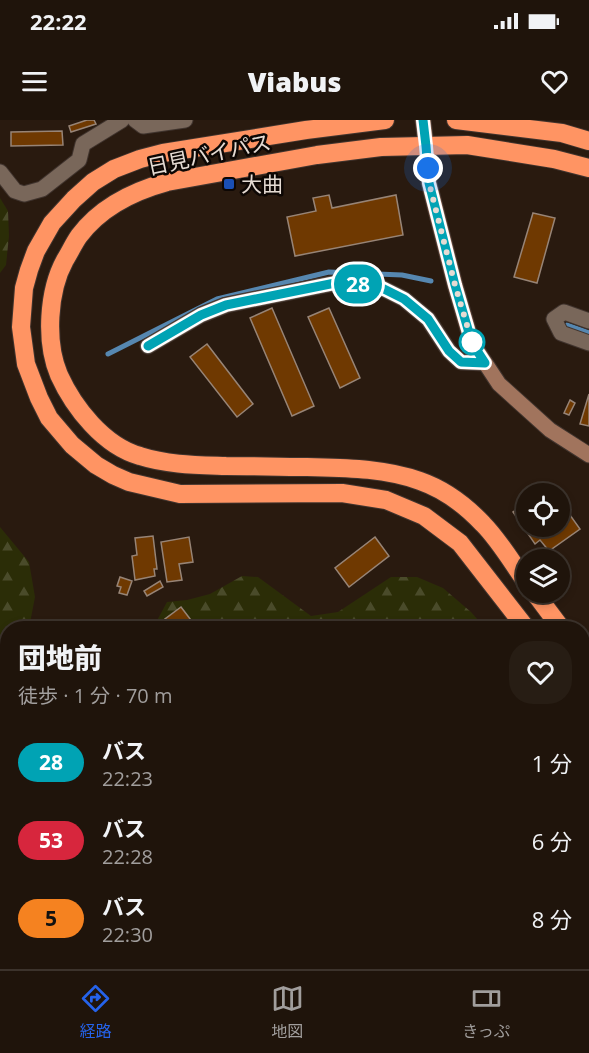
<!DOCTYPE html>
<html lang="ja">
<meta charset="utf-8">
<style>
:root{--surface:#1f140b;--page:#271d14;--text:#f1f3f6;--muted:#a19e9d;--line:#3c332c;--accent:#2563eb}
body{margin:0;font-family:"Open Sans","Noto Sans JP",sans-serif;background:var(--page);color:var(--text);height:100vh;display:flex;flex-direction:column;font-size:22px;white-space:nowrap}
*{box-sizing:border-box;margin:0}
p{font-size:20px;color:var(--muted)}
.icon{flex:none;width:33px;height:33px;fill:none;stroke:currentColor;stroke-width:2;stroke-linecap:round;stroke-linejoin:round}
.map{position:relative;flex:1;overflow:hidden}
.drawer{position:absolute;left:0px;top:501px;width:590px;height:348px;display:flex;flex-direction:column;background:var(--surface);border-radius:24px 24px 0 0;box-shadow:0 3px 9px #0003,0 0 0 2px var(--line)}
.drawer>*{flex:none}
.badge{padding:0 12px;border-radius:20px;font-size:21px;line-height:39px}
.tools{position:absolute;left:516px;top:363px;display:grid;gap:12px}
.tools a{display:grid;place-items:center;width:54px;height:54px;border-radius:50%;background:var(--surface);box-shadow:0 3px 9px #0003,0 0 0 2px var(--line);font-size:30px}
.you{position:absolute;width:30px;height:30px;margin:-15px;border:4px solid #fff;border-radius:50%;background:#1a73e8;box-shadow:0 0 0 9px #1a73e833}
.map>.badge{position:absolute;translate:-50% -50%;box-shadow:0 0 0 3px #fff}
.round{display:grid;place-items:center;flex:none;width:63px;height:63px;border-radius:24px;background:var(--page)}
.summary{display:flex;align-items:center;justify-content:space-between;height:102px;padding:0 18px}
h1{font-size:28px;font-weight:800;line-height:45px}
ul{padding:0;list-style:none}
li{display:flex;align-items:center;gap:18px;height:78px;padding:0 18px}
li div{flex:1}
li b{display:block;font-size:22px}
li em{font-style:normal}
li .badge{min-width:66px;font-weight:700;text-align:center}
.status{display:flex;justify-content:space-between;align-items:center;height:42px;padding:0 30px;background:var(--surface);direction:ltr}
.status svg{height:16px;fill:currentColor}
header{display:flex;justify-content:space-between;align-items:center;height:78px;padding:0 18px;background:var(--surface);font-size:27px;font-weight:800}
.dock{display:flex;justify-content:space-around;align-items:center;height:84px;border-top:2px solid var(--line);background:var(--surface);font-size:16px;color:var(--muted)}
.dock a{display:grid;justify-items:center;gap:3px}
.dock .selected{color:var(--accent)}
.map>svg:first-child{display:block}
.forest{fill:url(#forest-firs)}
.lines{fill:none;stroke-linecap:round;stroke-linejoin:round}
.stream{stroke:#5687b0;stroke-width:5}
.building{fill:#6f3901;stroke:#978476;stroke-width:1.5}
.street-casing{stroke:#40342e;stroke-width:17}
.secondary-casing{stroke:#40342e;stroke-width:17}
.highway-casing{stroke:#40342e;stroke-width:20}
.street{stroke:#79675a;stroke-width:15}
.secondary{stroke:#a1745d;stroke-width:15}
.highway{stroke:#ff9463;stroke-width:18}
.line-casing{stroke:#fff;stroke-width:14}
.line{stroke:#00a3b4;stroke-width:9}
.walk{stroke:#e5dbd3;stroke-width:6;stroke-dasharray:0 10.8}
.transit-dot{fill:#1a4fb4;stroke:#0d0704;stroke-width:2}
.stop-dot{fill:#fff;stroke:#00a3b4;stroke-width:3}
.labels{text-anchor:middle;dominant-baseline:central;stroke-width:5;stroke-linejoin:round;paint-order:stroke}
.street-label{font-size:21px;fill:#e5dbd3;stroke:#0d0704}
.poi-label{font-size:21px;fill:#e5dbd3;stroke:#0d0704;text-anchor:start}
</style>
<div class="status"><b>22:22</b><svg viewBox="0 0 49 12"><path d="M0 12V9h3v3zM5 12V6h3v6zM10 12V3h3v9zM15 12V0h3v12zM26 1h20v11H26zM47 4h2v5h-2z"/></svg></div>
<header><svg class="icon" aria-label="menu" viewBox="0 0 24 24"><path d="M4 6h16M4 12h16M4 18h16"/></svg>Viabus<svg class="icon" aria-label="heart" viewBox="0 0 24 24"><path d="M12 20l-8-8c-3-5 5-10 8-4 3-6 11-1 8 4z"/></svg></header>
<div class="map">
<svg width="589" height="849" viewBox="0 0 589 849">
<defs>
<pattern id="forest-firs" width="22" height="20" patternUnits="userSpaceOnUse" patternTransform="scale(1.5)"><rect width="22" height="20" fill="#2b2d07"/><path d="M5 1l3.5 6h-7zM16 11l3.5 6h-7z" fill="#4a4b2a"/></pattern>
</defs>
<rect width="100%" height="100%" fill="#291a0f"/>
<g class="forest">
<polygon points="0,78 8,91 9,116 6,145 0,153"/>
<polygon points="0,407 29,442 35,477 29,508 8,508 8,842 526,842 533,849 0,849"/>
<polygon points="242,456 258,457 311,496 338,492 391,457 417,457 443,468 471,492 485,508 153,508 167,482 187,480 210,474"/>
</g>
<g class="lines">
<g class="stream">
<polyline points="567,205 589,213"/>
<polyline points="108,234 217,179 329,152 402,155 431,161"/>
</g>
</g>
<g class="building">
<polygon points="87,0 94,0 96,4 71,12 69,6"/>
<polygon points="62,11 63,25 11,26 11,12"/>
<polygon points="329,75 332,88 396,75 403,115 295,136 287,97 316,91 313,78"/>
<polygon points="533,93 555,98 537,163 514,157"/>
<polygon points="272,188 314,286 292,296 250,198"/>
<polygon points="329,188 360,258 340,268 308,197"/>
<polygon points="207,224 253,284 237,297 190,237"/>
<polygon points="589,274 589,306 580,304"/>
<polygon points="570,280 575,283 569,295 564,293"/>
<polygon points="550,367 554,374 541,374"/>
<polygon points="560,381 580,409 549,431 540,420 535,424 513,392 526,383 526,406 560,406"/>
<polygon points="153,416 157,449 154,449 155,456 135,460 132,436 137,435 135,418"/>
<polygon points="189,417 193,442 179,444 182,460 167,462 161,422"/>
<polygon points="375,417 389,436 349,467 335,448"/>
<polygon points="120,457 132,461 127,475 119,473 121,467 117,466"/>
<polygon points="160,461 163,467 147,476 144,471"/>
<polygon points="181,487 197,508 172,508 165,499"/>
<polygon points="582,811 589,838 582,840"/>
</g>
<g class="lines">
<g class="street-casing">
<g id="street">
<polyline points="135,0 143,6 185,0"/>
<polyline points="0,52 15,71 24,74 42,69 79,40 83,24 122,0"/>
<polyline points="589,201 564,192 554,199 561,213 589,223"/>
<polyline points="148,226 201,195 226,185 340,162 378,166 404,179 428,199 449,231 461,242 485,243"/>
<polyline points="589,722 583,731 589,755"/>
</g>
</g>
<g class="secondary-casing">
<polyline id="secondary" points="423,0 426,25 429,63 455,165 472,223 499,264 550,310 589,335"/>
</g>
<g class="highway-casing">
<g id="highway">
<polyline points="385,0 306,10 163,33 140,39 114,49 93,62 74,79 52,103 36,131 29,150 24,168 21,207 26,244 39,278 49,298 72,325 96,345 113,355 129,362 180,374 342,373 386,380 424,396 460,423 526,508"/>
<polyline points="456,0 562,13 589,21"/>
<path d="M526,462C513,444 499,420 483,404C466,386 443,369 420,361C384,348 345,348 307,347C280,347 253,346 226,346C197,345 168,345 140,336C104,326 74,288 59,255C45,222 48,171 65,140C70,132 74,123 79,116C100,88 134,71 167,62L317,35L381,27L467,25L554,39L589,48"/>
<polyline points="534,472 561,508"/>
<polyline points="582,536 589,546"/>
<polyline points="582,580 589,589"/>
</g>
</g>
<use href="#street" class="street"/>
<use href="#secondary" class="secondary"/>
<use href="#highway" class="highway"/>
</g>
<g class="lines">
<g class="line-casing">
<polyline id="line" points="148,226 201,195 226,185 340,162 378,166 404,179 428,199 449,231 461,242 485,243 472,223 455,165 429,63 426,26 423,0"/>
</g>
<use href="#line" class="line"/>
<polyline class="walk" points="428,48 429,63 455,165 472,222"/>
</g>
<rect class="transit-dot" x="223" y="58" width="12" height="12" rx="3"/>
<circle class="stop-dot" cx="472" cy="222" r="12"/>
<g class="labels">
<g class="street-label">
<text transform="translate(209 34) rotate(-12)">日見バイパス</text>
</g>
<g class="poi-label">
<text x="241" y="64">大曲</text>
</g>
</g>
</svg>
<div class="tools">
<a><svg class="icon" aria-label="locate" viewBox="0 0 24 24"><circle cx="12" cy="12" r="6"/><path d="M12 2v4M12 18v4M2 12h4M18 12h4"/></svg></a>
<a><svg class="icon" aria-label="layers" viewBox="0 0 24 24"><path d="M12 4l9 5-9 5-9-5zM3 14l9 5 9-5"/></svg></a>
</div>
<div class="you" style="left:428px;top:48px"></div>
<b class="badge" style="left:358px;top:164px;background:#00a3b4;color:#fff">28</b>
<section class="drawer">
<div class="summary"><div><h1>団地前</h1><p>徒歩 · 1 分 · 70 m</p></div><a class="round"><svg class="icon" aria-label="heart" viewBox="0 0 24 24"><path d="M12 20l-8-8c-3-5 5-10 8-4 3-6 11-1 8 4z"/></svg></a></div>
<ul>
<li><span class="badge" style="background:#00a3b4;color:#fff">28</span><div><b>バス</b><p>22:23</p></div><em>1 分</em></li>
<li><span class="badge" style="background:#d7263d;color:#fff">53</span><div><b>バス</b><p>22:28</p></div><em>6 分</em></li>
<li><span class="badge" style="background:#f58220;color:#111">5</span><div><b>バス</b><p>22:30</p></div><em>8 分</em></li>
</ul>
</section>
</div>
<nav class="dock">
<a class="selected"><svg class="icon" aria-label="directions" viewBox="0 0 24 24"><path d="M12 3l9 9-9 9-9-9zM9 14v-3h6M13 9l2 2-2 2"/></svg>経路</a>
<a><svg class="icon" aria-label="map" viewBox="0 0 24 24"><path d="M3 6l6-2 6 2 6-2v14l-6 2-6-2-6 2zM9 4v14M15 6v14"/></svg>地図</a>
<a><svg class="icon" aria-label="tickets" viewBox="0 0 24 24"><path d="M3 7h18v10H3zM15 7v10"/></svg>きっぷ</a>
</nav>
